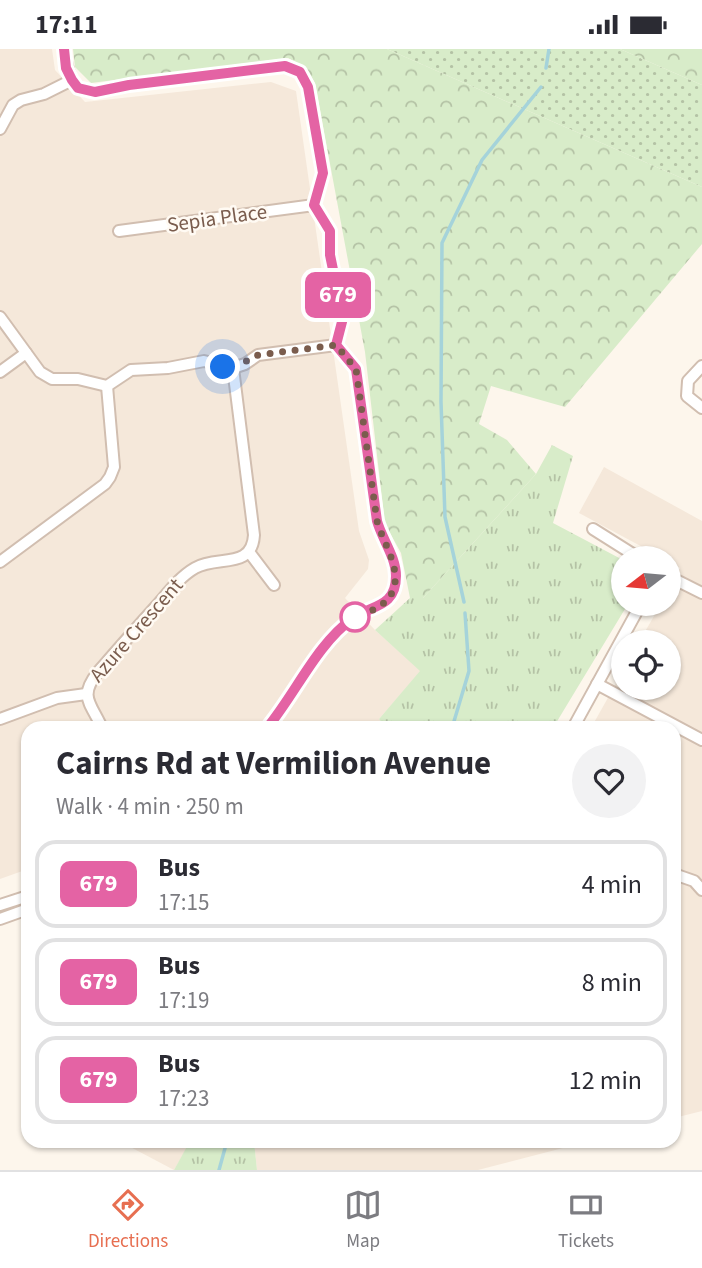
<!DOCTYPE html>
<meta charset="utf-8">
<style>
:root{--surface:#fff;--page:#f2f2f3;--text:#2b2b33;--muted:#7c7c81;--line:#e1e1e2;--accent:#e76f51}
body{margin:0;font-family:"Source Sans 3",sans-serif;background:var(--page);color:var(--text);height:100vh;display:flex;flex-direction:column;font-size:26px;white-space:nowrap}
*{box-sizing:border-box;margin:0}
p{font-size:23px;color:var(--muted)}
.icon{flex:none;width:38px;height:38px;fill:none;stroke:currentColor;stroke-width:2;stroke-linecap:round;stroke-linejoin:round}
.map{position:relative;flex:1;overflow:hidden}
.details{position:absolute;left:21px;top:672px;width:660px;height:427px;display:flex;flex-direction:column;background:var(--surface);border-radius:21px;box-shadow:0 2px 5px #0004}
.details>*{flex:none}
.badge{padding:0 14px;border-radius:10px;font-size:24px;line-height:46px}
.needle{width:46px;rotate:254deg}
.tools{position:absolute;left:611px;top:497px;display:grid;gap:14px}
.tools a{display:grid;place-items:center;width:70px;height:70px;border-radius:50%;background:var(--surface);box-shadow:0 2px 5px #0004;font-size:35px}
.you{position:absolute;width:35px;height:35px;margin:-18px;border:5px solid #fff;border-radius:50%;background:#1a73e8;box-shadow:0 0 0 10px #1a73e833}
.map>.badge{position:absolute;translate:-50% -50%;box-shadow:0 0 0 4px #fff}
.round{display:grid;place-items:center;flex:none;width:74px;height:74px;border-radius:37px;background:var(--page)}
.overview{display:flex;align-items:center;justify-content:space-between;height:119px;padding:0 35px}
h1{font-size:33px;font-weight:700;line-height:52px}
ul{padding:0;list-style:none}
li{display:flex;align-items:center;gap:21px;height:88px;margin:0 14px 10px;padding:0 21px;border:4px solid var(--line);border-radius:21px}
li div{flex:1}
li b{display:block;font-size:26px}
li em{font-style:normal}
li .badge{min-width:77px;font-weight:700;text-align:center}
.status{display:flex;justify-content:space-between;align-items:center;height:49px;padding:0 35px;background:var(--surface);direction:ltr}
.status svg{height:19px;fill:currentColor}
.dock{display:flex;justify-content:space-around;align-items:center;height:98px;border-top:2px solid var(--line);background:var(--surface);font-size:19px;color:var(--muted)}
.dock a{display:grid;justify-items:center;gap:4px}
.dock .current{color:var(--accent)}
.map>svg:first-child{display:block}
.residential{fill:#f5e8da}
.grass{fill:url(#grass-dots)}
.forest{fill:url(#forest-crowns)}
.park{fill:url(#park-tufts)}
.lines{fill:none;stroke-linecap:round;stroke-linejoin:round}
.stream{stroke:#a5d3da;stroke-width:3.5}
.minor-casing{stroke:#d1beb0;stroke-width:14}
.minor{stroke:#fff;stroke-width:10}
.line-casing{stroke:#fff;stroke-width:16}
.line{stroke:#e463a4;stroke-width:10}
.walk{stroke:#7a5c4d;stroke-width:7;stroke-dasharray:0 12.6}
.stop-dot{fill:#fff;stroke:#e463a4;stroke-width:3.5}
.labels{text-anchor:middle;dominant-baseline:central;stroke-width:5;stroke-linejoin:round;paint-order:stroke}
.street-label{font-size:21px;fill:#7a5c4d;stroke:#fffaf3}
</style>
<div class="status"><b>17:11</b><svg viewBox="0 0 49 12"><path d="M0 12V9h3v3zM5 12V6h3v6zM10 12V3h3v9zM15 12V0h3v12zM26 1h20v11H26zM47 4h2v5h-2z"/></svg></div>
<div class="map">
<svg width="702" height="1121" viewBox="0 0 702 1121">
<defs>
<pattern id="grass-dots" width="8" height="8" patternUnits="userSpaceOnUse" patternTransform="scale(1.75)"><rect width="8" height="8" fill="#d8ecc9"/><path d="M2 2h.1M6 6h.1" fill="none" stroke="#b4c2a5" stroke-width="1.8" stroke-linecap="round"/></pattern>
<pattern id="forest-crowns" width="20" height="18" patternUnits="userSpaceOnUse" patternTransform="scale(1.75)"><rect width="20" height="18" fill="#d8ecc9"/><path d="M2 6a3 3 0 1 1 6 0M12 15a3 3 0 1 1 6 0" fill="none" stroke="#b4c2a5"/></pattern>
<pattern id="park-tufts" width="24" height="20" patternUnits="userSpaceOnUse" patternTransform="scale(1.75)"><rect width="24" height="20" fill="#d8ecc9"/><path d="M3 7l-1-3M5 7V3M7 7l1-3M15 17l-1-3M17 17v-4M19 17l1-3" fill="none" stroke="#b4c2a5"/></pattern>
</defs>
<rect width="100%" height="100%" fill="#fdf6ec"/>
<g class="residential">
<polygon points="0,0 52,0 55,21 85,53 271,33 296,42 359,482 369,511 368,520 345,549 375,581 421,622 379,670 386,679 28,679 28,820 0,830"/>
<polygon points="604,418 702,472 702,1062 674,1069 674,679 591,679 623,622 623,639 668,639 668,593 639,593 661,555 668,555 669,541 680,519 669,512 668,509 663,509 579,464"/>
<polygon points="119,1092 191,1092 174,1121"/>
<polygon points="254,1092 590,1092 478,1121 257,1121"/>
</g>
<polygon class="grass" points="387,0 620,0 702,36 702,138"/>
<g class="forest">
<polygon points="73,0 387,0 702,138 702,195 565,358 491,337 479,375 507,391 536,425 423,549 410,549 401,504 385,475 365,303 315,34 305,18 288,9 91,34 75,18"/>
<polygon points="620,0 702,0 702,36"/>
</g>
<g class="park">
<polygon points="552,396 573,407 553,474 623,511 623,555 628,555 553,679 386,679 379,670 420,622 375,581 410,549 423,549 536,425"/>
<polygon points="190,1092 254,1092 257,1121 174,1121"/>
</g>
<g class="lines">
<g class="stream">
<polyline points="546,19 549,0"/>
<polyline points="464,553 445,468 441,353 442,194 482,111 541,38"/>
<polyline points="452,679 469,622 465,564"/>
<polyline points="219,1121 227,1092"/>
</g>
<g class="minor-casing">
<g id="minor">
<path d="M64,0C70,50 87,46 129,36L285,17L300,23L308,38L323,124L314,156L330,182V206L343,269L336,296L356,320L377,472C382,490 396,508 396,527C396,559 371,556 353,569C316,596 296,644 267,679"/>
<polyline points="0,80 13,56 21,51 44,45 72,31"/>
<polyline points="119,182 314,156"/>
<polyline points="0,268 40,323 52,330 78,330 107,337 131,321 168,319 204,312 233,319 245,315 258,306 336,296"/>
<polyline points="702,317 688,332 687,347 702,359"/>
<polyline points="0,323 26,304"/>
<polyline points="593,480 639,509"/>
<polyline points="249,503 274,536"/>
<polyline points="0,513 105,435 110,428 114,418 107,337"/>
<polyline points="668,527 702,544"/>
<polyline points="597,635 702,691"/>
<polyline points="0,670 57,649 86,645"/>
<path d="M102,679C91,654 78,648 98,623C119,599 139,576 160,553C170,541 181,527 195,519C217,506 252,521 254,486L233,319"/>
<polyline points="573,679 641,555"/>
<polyline points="674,825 694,832 702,841"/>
<polyline points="0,856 28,847"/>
<polyline points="0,870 28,860"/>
</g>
</g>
<use href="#minor" class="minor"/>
</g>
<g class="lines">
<g class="line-casing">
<path id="line" d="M64,0L66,19L72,31L78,39L95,43L129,36L285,17L300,23L308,38L323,124L314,156L330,182V206L343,269L336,296L356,320L377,472C382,490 396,508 396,527C396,559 371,556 353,569C316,596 296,644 267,679"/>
</g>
<use href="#line" class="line"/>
<path class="walk" d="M223,318L233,319L258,306L336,296L356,320L377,472C385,500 412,534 380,557C373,562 363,564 355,568"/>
</g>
<circle class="stop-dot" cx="355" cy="568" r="14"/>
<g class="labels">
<g class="street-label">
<text transform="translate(217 169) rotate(-8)">Sepia Place</text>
<text transform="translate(136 581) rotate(-49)">Azure Crescent</text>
</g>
</g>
</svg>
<div class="tools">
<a><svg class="needle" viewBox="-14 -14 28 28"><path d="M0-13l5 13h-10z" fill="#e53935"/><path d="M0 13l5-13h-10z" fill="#7c7c81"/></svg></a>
<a><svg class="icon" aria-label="locate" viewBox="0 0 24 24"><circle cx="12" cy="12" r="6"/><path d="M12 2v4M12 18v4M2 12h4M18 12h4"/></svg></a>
</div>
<div class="you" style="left:223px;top:318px"></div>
<b class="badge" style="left:338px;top:246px;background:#e463a4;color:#fff">679</b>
<section class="details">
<div class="overview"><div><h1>Cairns Rd at Vermilion Avenue</h1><p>Walk · 4 min · 250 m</p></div><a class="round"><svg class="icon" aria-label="heart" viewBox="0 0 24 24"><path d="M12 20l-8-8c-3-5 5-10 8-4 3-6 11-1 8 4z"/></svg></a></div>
<ul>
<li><span class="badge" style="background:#e463a4;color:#fff">679</span><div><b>Bus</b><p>17:15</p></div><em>4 min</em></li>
<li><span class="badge" style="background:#e463a4;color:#fff">679</span><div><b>Bus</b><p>17:19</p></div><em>8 min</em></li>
<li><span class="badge" style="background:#e463a4;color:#fff">679</span><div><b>Bus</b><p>17:23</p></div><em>12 min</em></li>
</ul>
</section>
</div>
<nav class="dock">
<a class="current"><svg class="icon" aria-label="directions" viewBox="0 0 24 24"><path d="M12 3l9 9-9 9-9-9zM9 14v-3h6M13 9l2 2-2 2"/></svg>Directions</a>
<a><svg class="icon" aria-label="map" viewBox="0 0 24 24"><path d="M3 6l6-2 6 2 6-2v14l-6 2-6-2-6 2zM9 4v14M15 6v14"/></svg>Map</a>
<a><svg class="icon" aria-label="tickets" viewBox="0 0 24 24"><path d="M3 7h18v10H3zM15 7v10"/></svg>Tickets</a>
</nav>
